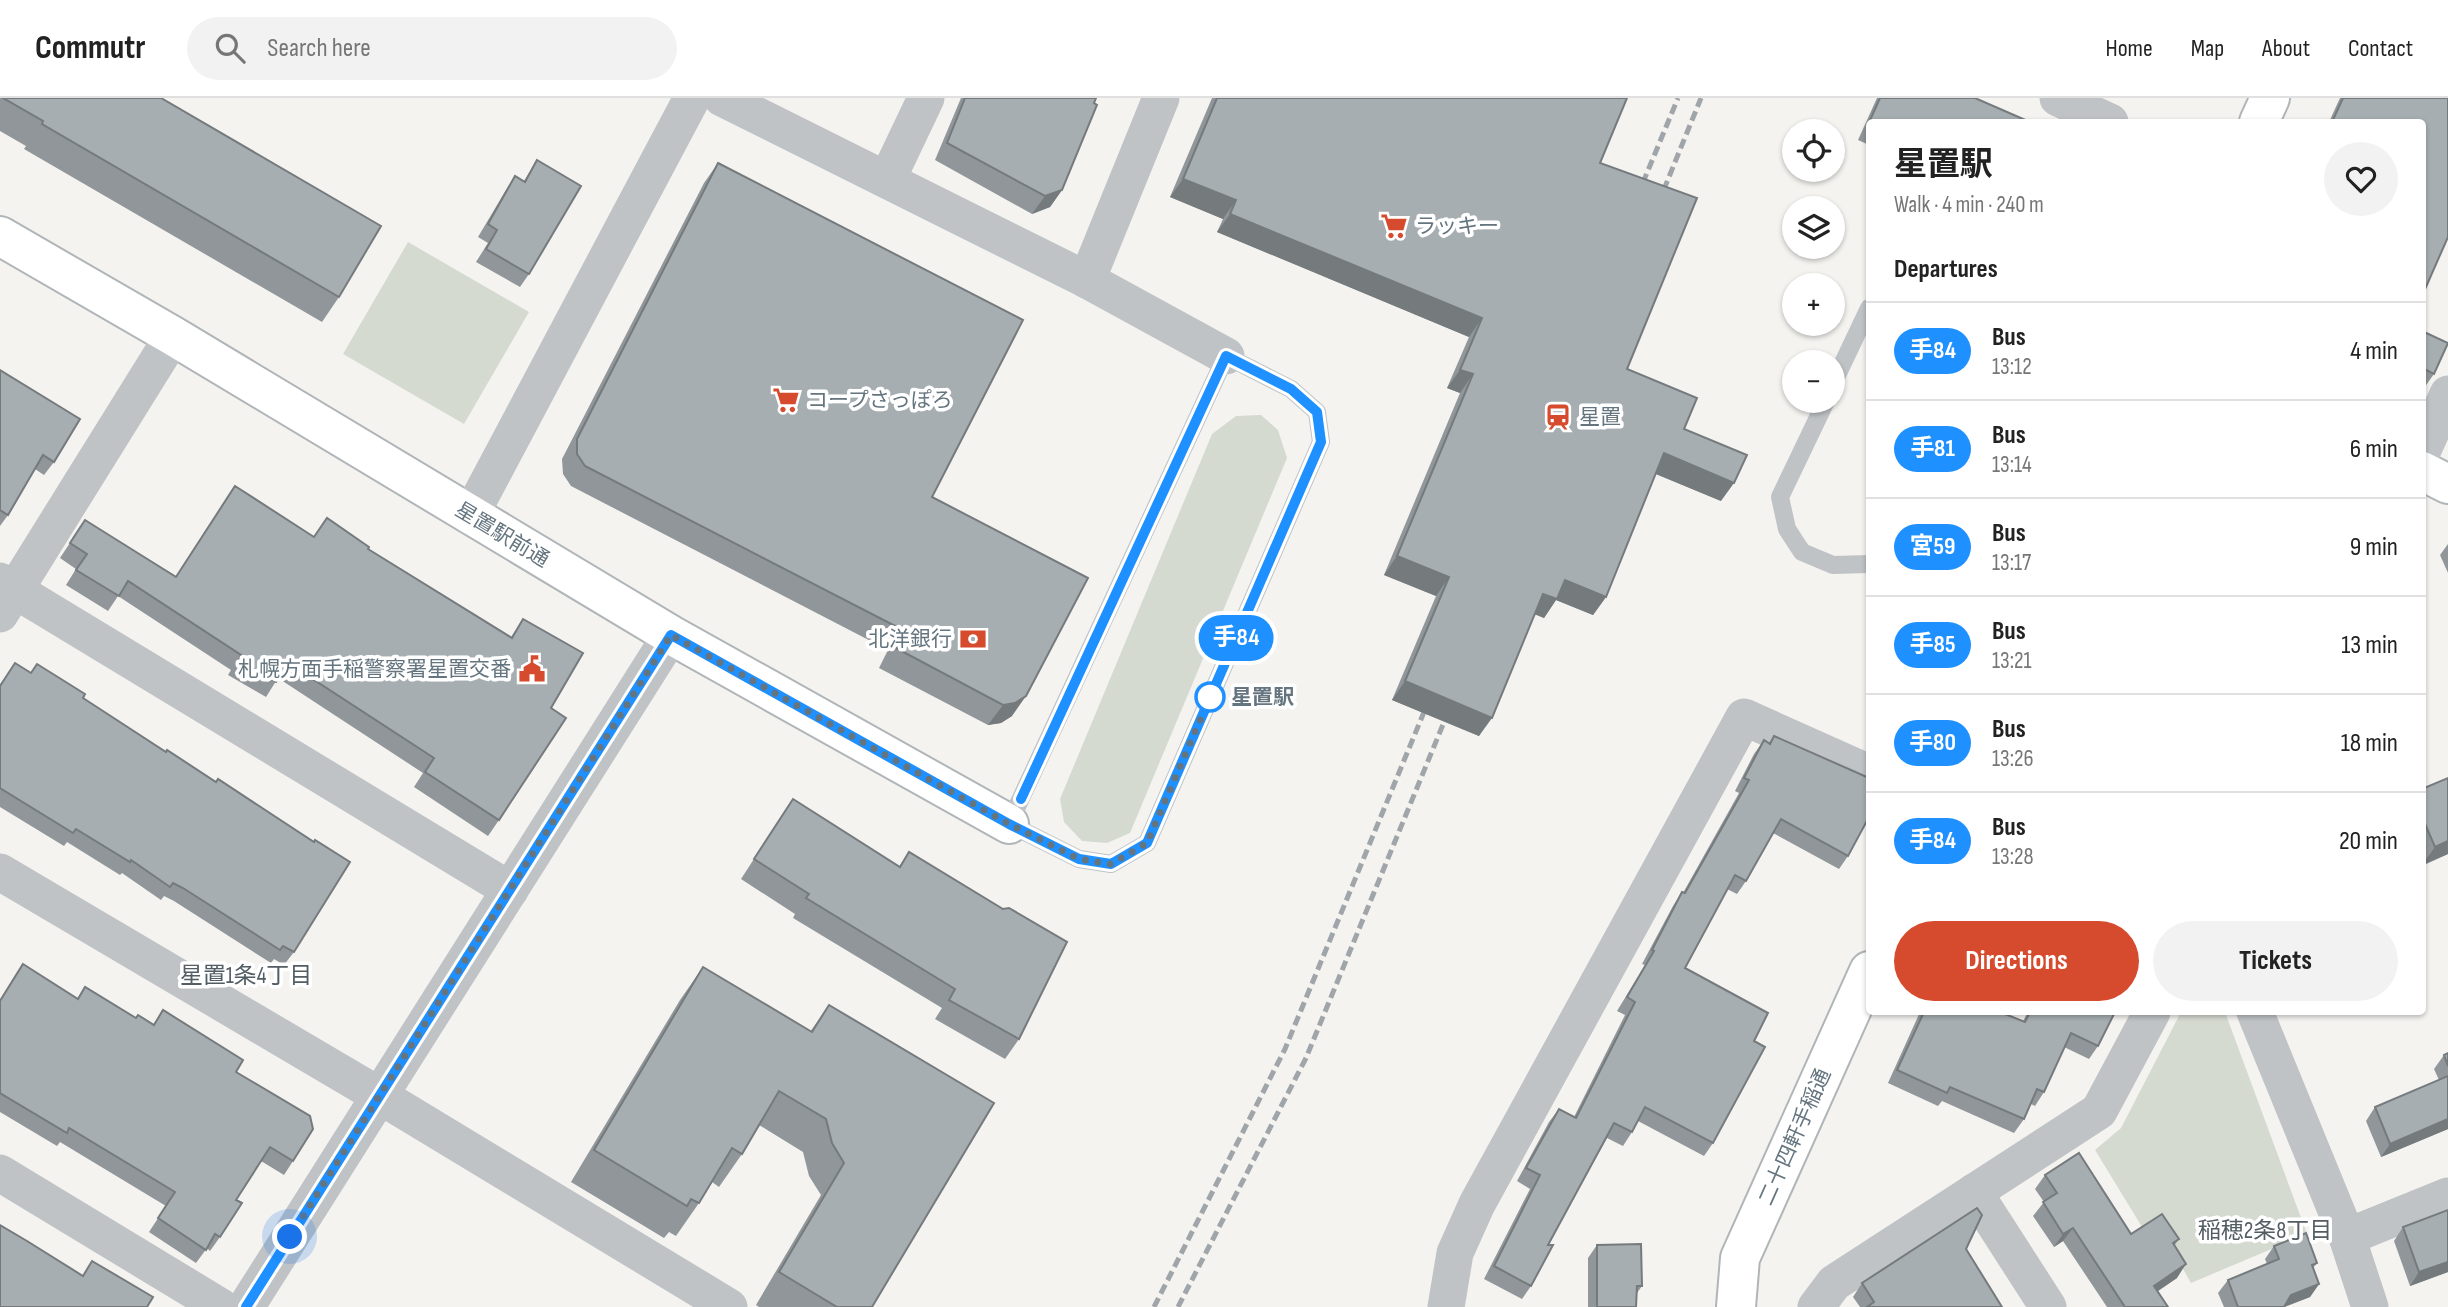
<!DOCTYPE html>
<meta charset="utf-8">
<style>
:root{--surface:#fff;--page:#f2f2f2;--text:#222;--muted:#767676;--line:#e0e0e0;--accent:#d64b2d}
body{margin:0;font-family:"Sofia Sans Condensed","Noto Sans JP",sans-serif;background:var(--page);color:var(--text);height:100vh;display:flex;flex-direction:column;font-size:26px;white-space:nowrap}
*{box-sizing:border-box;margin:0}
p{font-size:23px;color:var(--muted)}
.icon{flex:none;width:38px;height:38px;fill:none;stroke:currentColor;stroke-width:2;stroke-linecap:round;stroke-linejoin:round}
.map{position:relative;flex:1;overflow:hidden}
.drawer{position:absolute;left:1866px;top:21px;width:560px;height:896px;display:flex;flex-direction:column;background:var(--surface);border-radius:7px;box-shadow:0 2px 5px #0004}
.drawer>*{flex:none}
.badge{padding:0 14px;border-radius:23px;font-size:24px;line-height:46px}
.buttons{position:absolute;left:1782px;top:21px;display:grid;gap:14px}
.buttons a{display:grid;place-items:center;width:63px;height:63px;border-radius:50%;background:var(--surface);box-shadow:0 2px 5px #0004;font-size:35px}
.you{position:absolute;width:35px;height:35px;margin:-18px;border:5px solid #fff;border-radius:50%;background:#1a73e8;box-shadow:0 0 0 10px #1a73e833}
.map>.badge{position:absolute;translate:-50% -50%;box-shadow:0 0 0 4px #fff}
h2{padding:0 28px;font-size:26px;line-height:63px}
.round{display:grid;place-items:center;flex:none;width:74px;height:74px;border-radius:37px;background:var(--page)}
.headline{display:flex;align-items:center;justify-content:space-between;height:119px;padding:0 28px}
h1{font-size:33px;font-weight:700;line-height:52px}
.cta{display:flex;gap:14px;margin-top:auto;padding:14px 28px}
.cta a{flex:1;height:80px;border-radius:42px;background:var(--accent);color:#fff;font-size:28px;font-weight:700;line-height:80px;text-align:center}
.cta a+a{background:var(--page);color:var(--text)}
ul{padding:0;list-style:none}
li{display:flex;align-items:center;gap:21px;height:98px;padding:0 28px;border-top:2px solid var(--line)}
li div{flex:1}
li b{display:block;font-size:26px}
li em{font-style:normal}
li .badge{min-width:77px;font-weight:700;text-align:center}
header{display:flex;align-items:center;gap:42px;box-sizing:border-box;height:98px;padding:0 35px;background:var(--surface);border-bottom:2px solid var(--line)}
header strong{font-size:33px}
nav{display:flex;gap:38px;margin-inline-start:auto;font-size:24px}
.search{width:490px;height:63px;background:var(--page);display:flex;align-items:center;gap:18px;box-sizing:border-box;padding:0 24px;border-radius:38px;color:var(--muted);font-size:26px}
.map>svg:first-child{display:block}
.green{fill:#d5dad1}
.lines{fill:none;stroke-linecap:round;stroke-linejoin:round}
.secondary-casing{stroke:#b0b5b8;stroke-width:42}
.lane{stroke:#bfc3c6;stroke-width:18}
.street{stroke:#bfc3c6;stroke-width:37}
.secondary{stroke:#fff;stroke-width:38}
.rail{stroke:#9fa5a9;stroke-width:5;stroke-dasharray:10 5;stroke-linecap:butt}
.wall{fill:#909699}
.shaded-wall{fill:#757a7d}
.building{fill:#a7aeb2;stroke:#757a7d;stroke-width:2}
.line-casing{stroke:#fff;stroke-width:16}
.line{stroke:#1e90ff;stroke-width:10}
.walk{stroke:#65757f;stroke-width:7;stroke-dasharray:0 12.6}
.stop-dot{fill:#fff;stroke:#1e90ff;stroke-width:3.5}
.labels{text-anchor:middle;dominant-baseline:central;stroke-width:7;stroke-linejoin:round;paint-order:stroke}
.poi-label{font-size:21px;fill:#65757f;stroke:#fff;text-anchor:start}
.street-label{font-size:21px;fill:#65757f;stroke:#fff}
.stop-label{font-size:21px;font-weight:bold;fill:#65757f;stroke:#fff;text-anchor:start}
.neighbourhood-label{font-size:23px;fill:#525d64;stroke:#fff}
</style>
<header>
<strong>Commutr</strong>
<div class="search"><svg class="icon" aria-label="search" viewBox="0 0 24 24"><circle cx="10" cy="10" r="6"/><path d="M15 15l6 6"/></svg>Search here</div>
<nav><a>Home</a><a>Map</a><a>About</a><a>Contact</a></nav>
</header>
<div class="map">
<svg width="2448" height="1209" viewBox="0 0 2448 1209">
<rect width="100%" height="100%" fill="#f4f3f0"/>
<g class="green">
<polygon points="408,144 529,214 464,326 343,256"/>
<polygon points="1261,317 1278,332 1287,360 1130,735 1107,745 1082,743 1064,724 1060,701 1212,336 1236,318"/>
<polygon points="2181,914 2225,914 2307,1136 2191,1185 2156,1123 2142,1129 2095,1052 2121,1030"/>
</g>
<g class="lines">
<g class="secondary-casing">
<g id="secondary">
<polyline points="2259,24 2270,0"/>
<polyline points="0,138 173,238 671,537 1009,726"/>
<polyline points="2422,373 2448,386"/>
<polyline points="1736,1209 1740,1160 1869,873"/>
</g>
</g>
<g class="lane">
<polygon points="1226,258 1291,291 1317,314 1321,344 1147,745 1111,766 1079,761 1009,726"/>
<polyline points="1832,288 1869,210"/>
<polyline points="1826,303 1780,399 1787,431 1802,454 1833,467 1869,466"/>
</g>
<g class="street">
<polyline points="722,0 1087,182 1226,258"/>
<polyline points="2058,0 2110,24"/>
<polyline points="887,82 926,0"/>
<polyline points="1087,182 1161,0"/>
<polyline points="2422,354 2448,296"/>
<polyline points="470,418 692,0"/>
<polyline points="0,483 510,792"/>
<polyline points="0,516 173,238"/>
<polyline points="0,774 380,998 729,1209"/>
<polyline points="2255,914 2347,1139 2370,1209"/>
<polyline points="0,1075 221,1209"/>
<polyline points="1974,1094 2048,1209"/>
<polyline points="2347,1139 2448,1098"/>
<polyline points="246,1209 671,537"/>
<polyline points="1446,1209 1455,1155 1477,1106 1744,619 1869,675"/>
<polyline points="1816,1209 1834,1185 2099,1013 2152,914"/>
</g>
<use href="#secondary" class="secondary"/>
<g class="rail">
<polyline points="1637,99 1678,0"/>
<polyline points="1658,106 1701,0"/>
<polyline points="1154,1209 1285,951 1431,597"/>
<polyline points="1178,1209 1306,960 1451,607"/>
</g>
</g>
<g class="wall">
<polygon points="0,0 161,0 339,199 322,224 24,51 26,48 0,33"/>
<polygon points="961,0 1096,0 1062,92 1050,109 1032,116 935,62"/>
<polygon points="1212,0 1627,0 1600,65 1627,271 1684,331 1721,403 1656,376 1606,499 1593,517 1556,502 1544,520 1534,516 1479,638 1392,602 1436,498 1384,477 1460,295 1447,290 1469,239 1217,134 1223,121 1170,99"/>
<polygon points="1877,0 1975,0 1869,24 1869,47 1858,42"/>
<polygon points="2340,0 2448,0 2422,24 2329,24"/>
<polygon points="537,62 529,176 520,189 476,164 488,145 478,139 506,92 515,78 524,83"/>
<polygon points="718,65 932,399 1012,618 1001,625 988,627 879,570 888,552 571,388 563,376 562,361 704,85"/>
<polygon points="2422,233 2434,276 2424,290 2422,290"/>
<polygon points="0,272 54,364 44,377 35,371 8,417 0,428"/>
<polygon points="235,388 314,439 327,420 368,451 511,539 523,521 551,610 499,722 488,738 414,689 423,675 278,580 266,599 228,577 231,572 118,498 108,513 66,487 76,471 60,460 85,422 176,478"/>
<polygon points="2448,446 2448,475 2440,457"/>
<polygon points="15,565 31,575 83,600 294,854 284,867 274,861 271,865 174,803 164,798 161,802 122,775 120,777 67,744 64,748 0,709 0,587"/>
<polygon points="1774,638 1867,709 1848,758 1839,771 1773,735 1746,783 1737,796 1727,791 1685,870 1754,943 1713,1045 1704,1058 1638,1023 1632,1034 1623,1048 1607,1040 1548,1147 1531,1188 1522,1201 1484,1181 1530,1091 1517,1083 1549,1024 1559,1011 1574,1019 1625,917 1617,913 1645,867 1642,866 1673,808 1682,794 1683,795 1739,695 1735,693 1754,656 1764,642 1769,645"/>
<polygon points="2422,691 2448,756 2422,768"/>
<polygon points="793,701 899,769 909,754 1019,941 1005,961 935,921 942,910 793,820 795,816 741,781"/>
<polygon points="23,866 77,901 85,889 136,920 153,927 163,912 236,974 293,1063 284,1077 261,1063 236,1102 220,1139 210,1153 207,1150 196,1165 149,1134 166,1108 60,1044 57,1048 0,1014 0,902"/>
<polygon points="703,869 810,934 829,907 872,1209 759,1209 756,1207 821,1097 809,1078 803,1054 759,1027 742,1056 719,1089 712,1084 699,1105 676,1138 669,1134 664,1140 571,1084 680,902"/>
<polygon points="1920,914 2000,914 2023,923 2028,914 2113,914 2098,948 2089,961 2064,949 2044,994 2035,1008 2031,1006 2024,1021 2014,1035 1942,1003 1938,1008 1888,985"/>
<polygon points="2448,955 2448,1031 2381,1059 2366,1023 2375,1009 2439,982 2434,971 2444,957"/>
<polygon points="2045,1077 2131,1136 2179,1141 2174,1148 2177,1180 2157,1193 2168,1209 2107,1209 2063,1143 2054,1149 2033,1118 2044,1104 2035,1091"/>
<polygon points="2448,1112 2448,1174 2410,1188 2394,1143 2403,1129"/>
<polygon points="1597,1147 1642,1188 1637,1195 1636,1209 1588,1209 1588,1160"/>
<polygon points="2274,1148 2317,1165 2313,1170 2319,1186 2310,1199 2285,1209 2224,1209 2218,1195 2228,1182 2267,1166 2265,1161"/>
<polygon points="1966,1151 2002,1209 1860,1209 1853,1199 1862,1185"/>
</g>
<g class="shaded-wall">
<polygon points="1183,81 1236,102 1223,121 1170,99"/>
<polygon points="1062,92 1050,109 1032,116 1045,98"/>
<polygon points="1230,116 1482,220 1469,239 1217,134"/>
<polygon points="1460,272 1473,276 1460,295 1447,290"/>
<polygon points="1664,355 1734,385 1721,403 1651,374"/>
<polygon points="1397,458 1449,479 1436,498 1384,477"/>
<polygon points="1565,482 1606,499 1593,517 1556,502 1544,520 1530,514 1543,496"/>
<polygon points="1405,583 1492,620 1479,638 1392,602"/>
<polygon points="1026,598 1012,618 1001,625 988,627 1003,607"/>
<polygon points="2448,743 2448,756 2422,767 2435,749"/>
<polygon points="2448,1021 2448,1031 2381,1059 2390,1046"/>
<polygon points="2073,1130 2063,1143 2054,1149 2063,1136"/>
<polygon points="2448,1164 2448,1174 2410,1188 2419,1174"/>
<polygon points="2186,1166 2177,1180 2145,1202 2154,1188"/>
<polygon points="2319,1186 2310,1199 2283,1209 2291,1197"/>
</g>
<g class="building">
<polygon points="3,0 161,0 381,128 339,199 42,26 43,23"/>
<polygon points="965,0 1096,0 1094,5 1097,7 1062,92 1045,98 947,45"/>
<polygon points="1217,0 1627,0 1600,65 1697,100 1627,271 1697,300 1684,331 1747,357 1734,385 1664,355 1606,499 1565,482 1557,501 1543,496 1492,620 1405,583 1449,479 1397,458 1473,276 1460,272 1482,220 1230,116 1236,102 1183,81"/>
<polygon points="1880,0 1975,0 2030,24 1869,24 1869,30 1867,29"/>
<polygon points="2343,0 2448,0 2448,139 2422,198 2422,24 2332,24"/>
<polygon points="537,62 581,88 529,176 486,151 497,132 488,126 515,78 525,84"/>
<polygon points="718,65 1023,222 932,399 1088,480 1026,598 1015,605 1003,607 894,549 903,532 585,368 577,356 577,341"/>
<polygon points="2422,233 2448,245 2434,276 2422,270"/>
<polygon points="0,272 80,321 54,364 43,357 8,417 0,412"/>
<polygon points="235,388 314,439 327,420 369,449 368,451 512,540 523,521 583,555 551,610 566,620 499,722 425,674 434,660 288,565 276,584 239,562 241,557 128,483 119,498 76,472 87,456 70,445 85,422 176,479"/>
<polygon points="15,565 31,575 37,566 85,596 83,600 166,654 167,652 216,684 218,681 314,744 315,742 350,764 294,854 283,848 280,852 183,790 173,785 170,789 131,762 130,764 76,731 73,735 0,690 0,588"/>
<polygon points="1774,638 1869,680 1869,704 1867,709 1869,710 1869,719 1848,758 1781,721 1746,783 1735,777 1685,870 1768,915 1754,943 1765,949 1713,1045 1645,1009 1632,1034 1614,1025 1548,1147 1553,1147 1531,1188 1494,1168 1540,1077 1526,1070 1559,1011 1576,1020 1635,904 1627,899 1654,853 1652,852 1682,794 1685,795 1749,682 1744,680 1764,642 1770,646"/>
<polygon points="2448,680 2448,743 2435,749 2422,719 2422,691"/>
<polygon points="793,701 900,769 909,754 1003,811 1009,810 1067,844 1019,941 949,902 955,891 806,800 809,796 754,761"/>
<polygon points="23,866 78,901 85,889 136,920 138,917 154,927 163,912 243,962 236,974 310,1018 313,1031 293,1063 270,1049 236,1102 242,1105 220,1139 215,1136 206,1152 158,1120 175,1094 69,1030 67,1035 0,995 0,903"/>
<polygon points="703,869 812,934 829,907 994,1005 872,1209 837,1209 779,1174 844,1065 832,1045 826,1021 779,993 742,1056 732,1050 699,1105 691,1101 687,1108 594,1052"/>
<polygon points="1924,914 2000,914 2025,924 2030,914 2115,914 2098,948 2071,935 2044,994 2037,991 2024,1021 1950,989 1947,995 1897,972"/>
<polygon points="2448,955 2448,968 2444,957"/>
<polygon points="2448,978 2448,1021 2390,1046 2375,1009"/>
<polygon points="2079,1055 2131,1136 2162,1116 2179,1141 2173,1145 2186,1166 2154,1188 2168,1209 2125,1209 2073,1130 2063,1136 2043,1104 2057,1095 2045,1077"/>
<polygon points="1977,1110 1982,1117 1966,1151 2002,1209 1867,1209 1874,1204 1862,1185"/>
<polygon points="2448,1112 2448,1164 2419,1174 2403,1129"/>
<polygon points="0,1127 27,1143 83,1178 92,1163 153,1199 147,1209 0,1209"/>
<polygon points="2306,1135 2317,1165 2312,1167 2319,1186 2291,1197 2284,1209 2238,1209 2228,1182 2279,1161 2274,1148"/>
<polygon points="1641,1146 1642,1188 1637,1188 1636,1209 1597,1209 1597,1147"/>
</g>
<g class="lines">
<g class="line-casing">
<polyline id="line" points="246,1209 671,537 1009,726 1079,761 1111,766 1147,745 1321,344 1317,314 1291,291 1226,258 1021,701"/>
</g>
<use href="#line" class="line"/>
<polyline class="walk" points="290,1139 671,537 1009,726 1079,761 1111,766 1147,745 1210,599"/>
</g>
<defs>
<g id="supermarket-bare" transform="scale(2.1)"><path d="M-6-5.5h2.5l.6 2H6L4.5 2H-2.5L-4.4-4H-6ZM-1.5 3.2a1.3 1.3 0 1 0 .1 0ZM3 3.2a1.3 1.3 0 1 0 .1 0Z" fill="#d64b2d" stroke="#fff" stroke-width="2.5" paint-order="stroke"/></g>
<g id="station-bare" transform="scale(2.1)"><path d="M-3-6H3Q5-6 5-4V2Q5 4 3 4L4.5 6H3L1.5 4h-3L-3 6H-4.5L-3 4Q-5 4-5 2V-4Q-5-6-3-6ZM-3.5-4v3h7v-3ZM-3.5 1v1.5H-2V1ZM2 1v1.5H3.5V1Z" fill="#d64b2d" stroke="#fff" stroke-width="2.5" paint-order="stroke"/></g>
<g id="bank-bare" transform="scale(2.1)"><path d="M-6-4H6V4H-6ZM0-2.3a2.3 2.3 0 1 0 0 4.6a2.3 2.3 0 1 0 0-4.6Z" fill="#d64b2d" stroke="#fff" stroke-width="2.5" paint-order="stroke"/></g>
<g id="civic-bare" transform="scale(2.1)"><path d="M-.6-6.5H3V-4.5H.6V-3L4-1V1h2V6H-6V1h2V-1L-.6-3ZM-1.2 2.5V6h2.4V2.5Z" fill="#d64b2d" stroke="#fff" stroke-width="2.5" paint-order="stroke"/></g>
</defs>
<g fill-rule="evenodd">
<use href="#supermarket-bare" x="1394" y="128"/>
<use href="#supermarket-bare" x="786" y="302"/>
<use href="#station-bare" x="1558" y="319"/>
<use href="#bank-bare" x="973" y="541"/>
<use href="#civic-bare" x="532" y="571"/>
</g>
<circle class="stop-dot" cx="1210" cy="599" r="14"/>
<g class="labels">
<g class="poi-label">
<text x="1415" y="128">ラッキー</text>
<text x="807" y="302">コープさっぽろ</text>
<text x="1579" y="319">星置</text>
<text x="952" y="541" text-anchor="end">北洋銀行</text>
<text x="511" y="571" text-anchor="end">札幌方面手稲警察署星置交番</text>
</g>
<g class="street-label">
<text transform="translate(502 437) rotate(31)">星置駅前通</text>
<text transform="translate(1795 1039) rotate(-66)">二十四軒手稲通</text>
</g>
<g class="stop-label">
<text x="1231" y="599">星置駅</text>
</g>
<g class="neighbourhood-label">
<text x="246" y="878">星置1条4丁目</text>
<text x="2265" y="1133">稲穂2条8丁目</text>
</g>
</g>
</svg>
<div class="buttons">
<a><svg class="icon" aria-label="locate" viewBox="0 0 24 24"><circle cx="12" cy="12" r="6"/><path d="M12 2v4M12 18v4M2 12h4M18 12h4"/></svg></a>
<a><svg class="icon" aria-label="layers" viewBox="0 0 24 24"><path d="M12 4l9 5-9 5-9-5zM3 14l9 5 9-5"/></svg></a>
<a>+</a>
<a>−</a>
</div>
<div class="you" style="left:290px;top:1139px"></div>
<b class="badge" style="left:1236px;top:540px;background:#1e90ff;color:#fff">手84</b>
<section class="drawer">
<div class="headline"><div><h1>星置駅</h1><p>Walk · 4 min · 240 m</p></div><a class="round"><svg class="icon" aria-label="heart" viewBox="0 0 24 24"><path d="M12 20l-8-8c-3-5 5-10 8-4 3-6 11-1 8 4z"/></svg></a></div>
<h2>Departures</h2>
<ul>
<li><span class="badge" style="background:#1e90ff;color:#fff">手84</span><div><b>Bus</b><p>13:12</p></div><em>4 min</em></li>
<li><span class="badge" style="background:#1e90ff;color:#fff">手81</span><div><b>Bus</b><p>13:14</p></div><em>6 min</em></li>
<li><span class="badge" style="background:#1e90ff;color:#fff">宮59</span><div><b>Bus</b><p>13:17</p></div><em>9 min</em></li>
<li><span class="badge" style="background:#1e90ff;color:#fff">手85</span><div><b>Bus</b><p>13:21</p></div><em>13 min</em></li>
<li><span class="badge" style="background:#1e90ff;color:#fff">手80</span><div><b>Bus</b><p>13:26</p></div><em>18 min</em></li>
<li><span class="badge" style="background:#1e90ff;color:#fff">手84</span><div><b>Bus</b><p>13:28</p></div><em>20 min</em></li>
</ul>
<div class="cta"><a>Directions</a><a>Tickets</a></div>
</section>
</div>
